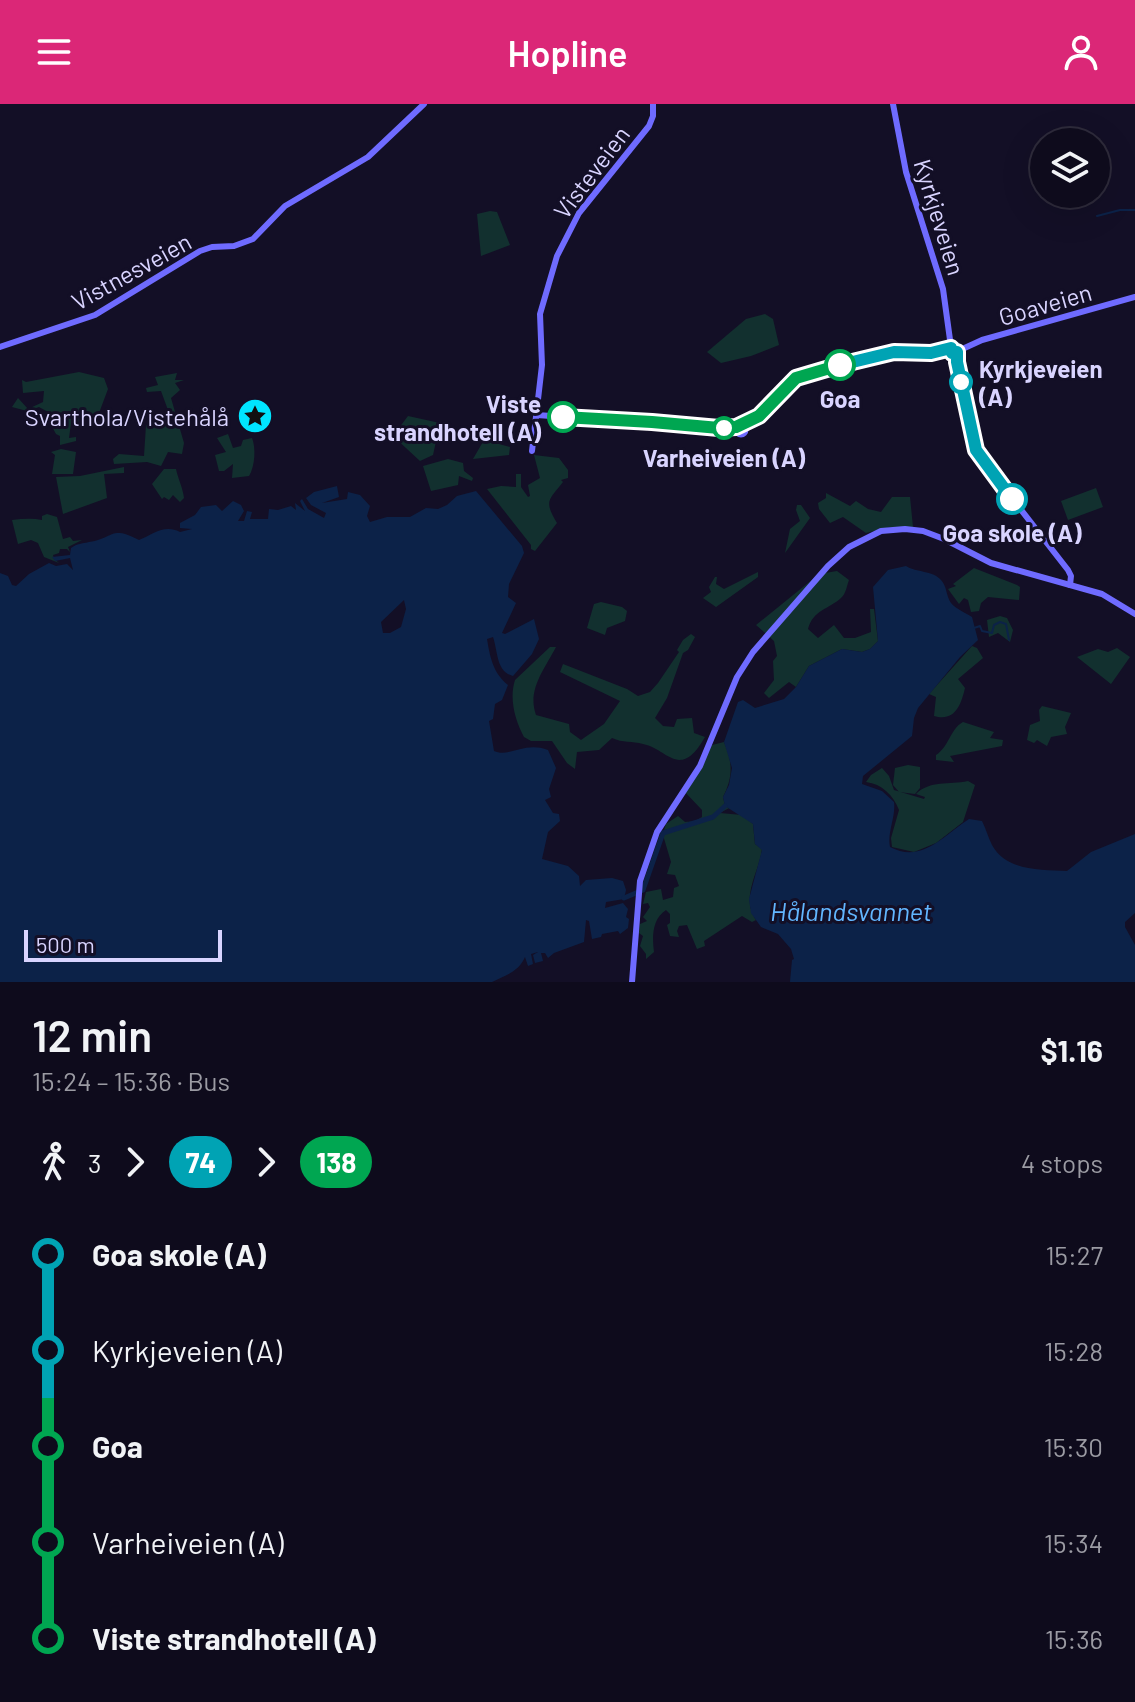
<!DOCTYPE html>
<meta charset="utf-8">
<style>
:root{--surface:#0e0b1c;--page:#171425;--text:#f1f3f6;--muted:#9b9ba3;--line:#2e2b3b;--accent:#db2777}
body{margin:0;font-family:Barlow,sans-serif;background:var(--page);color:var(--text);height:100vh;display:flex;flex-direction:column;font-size:30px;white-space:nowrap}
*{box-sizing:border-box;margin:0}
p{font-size:26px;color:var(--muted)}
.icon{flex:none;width:44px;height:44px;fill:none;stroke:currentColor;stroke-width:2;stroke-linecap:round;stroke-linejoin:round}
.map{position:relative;height:878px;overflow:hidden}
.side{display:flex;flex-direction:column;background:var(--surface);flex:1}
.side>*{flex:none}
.badge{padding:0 16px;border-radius:26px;font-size:28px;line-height:52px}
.tools{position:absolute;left:1030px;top:24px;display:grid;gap:16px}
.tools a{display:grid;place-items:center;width:80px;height:80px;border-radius:50%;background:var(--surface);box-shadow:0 8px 32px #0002,0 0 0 2px var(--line);font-size:40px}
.scale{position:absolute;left:24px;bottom:20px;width:198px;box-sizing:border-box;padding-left:8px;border:4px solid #d9d4ff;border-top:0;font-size:22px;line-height:28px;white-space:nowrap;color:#d9d4ff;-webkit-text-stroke:6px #130f26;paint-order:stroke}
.map>.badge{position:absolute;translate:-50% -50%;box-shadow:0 0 0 4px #fff}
.legs{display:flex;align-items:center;gap:12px;height:88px;padding:0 32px;font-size:26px}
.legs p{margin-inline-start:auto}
.headline{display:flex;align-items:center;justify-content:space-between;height:136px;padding:0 32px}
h1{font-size:44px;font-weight:600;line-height:60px}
ul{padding:0 32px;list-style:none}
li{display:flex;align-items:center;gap:28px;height:96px;font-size:30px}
li i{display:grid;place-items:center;width:12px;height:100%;margin:0 10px;background:currentColor}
li i::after{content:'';width:20px;height:20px;margin:-10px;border:6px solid;border-radius:50%;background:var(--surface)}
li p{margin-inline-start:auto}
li:first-child i{background:linear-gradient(#0000 50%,currentColor 0)}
li:last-child i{background:linear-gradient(currentColor 50%,#0000 0)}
header{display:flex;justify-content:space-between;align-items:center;height:104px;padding:0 32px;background:var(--accent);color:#fff;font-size:36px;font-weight:600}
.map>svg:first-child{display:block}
.green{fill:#12302f}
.water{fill:#0c2248;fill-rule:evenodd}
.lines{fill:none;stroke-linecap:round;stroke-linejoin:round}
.stream{stroke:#0c2248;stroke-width:2}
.river{stroke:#0c2248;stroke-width:5}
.secondary{stroke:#6f6bff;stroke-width:6}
.line-1-casing{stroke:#fff;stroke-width:18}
.line-2-casing{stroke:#fff;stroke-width:18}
.line-1{stroke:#00a3b4;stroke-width:12}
.line-2{stroke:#00a651;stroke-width:12}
.stop-2-dot{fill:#fff;stroke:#00a651;stroke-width:4}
.stop-1-dot{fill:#fff;stroke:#00a3b4;stroke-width:4}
.labels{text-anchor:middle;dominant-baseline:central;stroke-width:6;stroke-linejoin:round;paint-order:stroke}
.street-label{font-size:24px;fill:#d9d4ff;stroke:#130f26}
.stop-label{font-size:24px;font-weight:bold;fill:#d9d4ff;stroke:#130f26}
.poi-label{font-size:24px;fill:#d9d4ff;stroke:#130f26;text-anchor:end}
.water-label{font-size:26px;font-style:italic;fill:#62b6ff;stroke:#130f26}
</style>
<header><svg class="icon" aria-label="menu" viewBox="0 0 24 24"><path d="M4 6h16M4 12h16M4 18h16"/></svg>Hopline<svg class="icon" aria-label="person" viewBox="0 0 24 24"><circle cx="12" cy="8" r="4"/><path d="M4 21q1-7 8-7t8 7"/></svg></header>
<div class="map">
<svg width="1135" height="878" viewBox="0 0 1135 878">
<rect width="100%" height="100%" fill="#130f26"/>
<g class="green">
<polygon points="490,107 497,108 510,141 481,152 477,110"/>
<polygon points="765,210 773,215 779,241 751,252 721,259 707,248 746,215"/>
<polygon points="79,268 104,274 108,285 96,317 85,316 83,321 74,315 71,319 69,334 76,333 76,337 60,341 60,332 56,330 48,315 50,309 39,303 27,307 12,303 18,294 28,305 43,298 44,287 23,289 22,276 26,278"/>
<polygon points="177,269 175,276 184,276 175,279 180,286 171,294 184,339 182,350 168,348 161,362 147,358 114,360 113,355 119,350 144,352 146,321 164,316 168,306 161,287 147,288 146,284 158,281 155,273"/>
<polygon points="408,312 440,319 433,351 420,357 393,332"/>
<path d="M228,330L233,344L241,342L243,336L252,334C256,344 255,362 249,372L232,374L233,360L224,367H219L215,351L226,348L217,334Z"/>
<polygon points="484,336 510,343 509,351 473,355"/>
<polygon points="61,345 76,348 73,370 52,370 55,351 51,348"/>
<path d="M534,351L559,354L568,366V374L561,376L563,378C548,397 544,397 557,419L535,447L531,445V441L487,385L501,382L516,383V370H521V383L528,393L530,392L528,381L540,374Z"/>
<polygon points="448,355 463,359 464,367 473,374 472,377 459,372 458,381 431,387 423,362"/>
<polygon points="124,363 124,369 104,370 107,394 63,410 56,373 80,372"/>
<path d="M164,365H176C178,375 183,384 184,394L180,398L173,391L169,396L164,393L162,395L152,380Z"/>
<polygon points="1096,384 1103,403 1068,416 1061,397"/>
<polygon points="826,389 850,402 856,397 868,405 881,408 892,393 910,393 913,423 891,423 866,429 843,413 830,419 819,405 818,399 826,394"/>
<polygon points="797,401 801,401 810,414 785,449 790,425 800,417 796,406"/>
<path d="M47,410L57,413L63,435L70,433L73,437L82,436L68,443L70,448L67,445H60L59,449L53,451L54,455L59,459L44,453L38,439L31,436L18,440L12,416C22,415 32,414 42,416V412Z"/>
<polygon points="974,464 1017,481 1020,483 1019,496 988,493 981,499 979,507 971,508 968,496 964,494 959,500 948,485 956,482 953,480"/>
<path d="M837,467L849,476C847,481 846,490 841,494C829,505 813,506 808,525L818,534L834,521L844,534H855L871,528L870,505H874L878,537L870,545L862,548L842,545L809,562L796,583L789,578L769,594L764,589L774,576L773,557L777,552L774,537L756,521L819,470Z"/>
<polygon points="758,468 758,473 716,503 703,494 711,488 709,483 715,473 717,473 716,480 724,485"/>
<polygon points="601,498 622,503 627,507 625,517 607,524 605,531 587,524 594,500"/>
<polygon points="1000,512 1007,514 1013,526 1010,538 998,529 989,533 987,516"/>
<path d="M691,530L695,533L688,546L683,549L667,594L655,614L663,622L674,623L677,615L692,614L694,629L705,633C680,677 668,645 643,640C632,637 623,639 612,634L599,646L577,648L575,665L567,659L552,637H531L524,633C515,616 509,595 515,576L550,543H556C544,566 527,586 536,611L569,620L570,628L581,636L604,620L620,597L560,568L563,560L627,585L638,592L650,588L658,579L679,548L677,546L683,536Z"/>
<path d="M972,542L977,544L983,554L958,575L965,584C961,601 955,618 934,612L936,593L929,590Z"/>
<polygon points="1117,544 1130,553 1111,580 1077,553 1098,545 1108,548"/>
<polygon points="1042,602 1071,609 1065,623 1067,630 1051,633 1047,642 1037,636 1034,639 1027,636 1030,621 1040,617 1039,606"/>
<path d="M963,618L994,628L990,634L1003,636L1002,642L950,652L954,658L936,656V651C949,643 950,625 963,618Z"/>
<path d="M724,638C733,659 733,673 723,693L725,702L729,704L720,709L742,711L753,720L755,740L762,745C759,769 740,793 756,816L752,818L742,812L704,837L705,842L697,845L687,821L679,822L677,827L679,833L670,832L667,821L670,819V810L666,806C652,815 652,833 654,848L646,855V850L640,842L643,832L639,829L640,820L647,817L643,813L650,803L648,799L643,800L646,788L661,785L663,796L673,793L674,784L679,782L675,771L667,770L671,758L663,731L666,727L695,720L664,726L666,720L678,712L685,718L695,717L702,713V706L684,687L712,641Z"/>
<polygon points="908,661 920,663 920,684 915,690 899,688 893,681 895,664"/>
<path d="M882,664L889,672L894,686L924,695L925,693L916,690C930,676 949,681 968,677L975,681L963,718L936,739L914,748L892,743L891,734L899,706C893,691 882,680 866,678L871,671Z"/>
</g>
<g class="water">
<path d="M337,382L339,393L322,399L347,395L348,388L360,391L370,402L367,412L370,418L387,413H410L426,404L438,405L447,401L457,392L476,387L522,442L524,449L509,480L508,493L516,499L502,529L505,530L534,515L539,535L532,550L513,572C496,568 498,547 493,533L487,535C490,553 493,569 508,581L502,596L495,600L493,615L489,617L494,647C509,654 524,637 548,646L556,664L549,685L551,693L545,696L553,709L559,710L560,717L548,728L542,755L568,762L579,772L580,782L586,776L612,774L623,777L626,786L624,795L606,798L605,804L623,799L628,805L626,813L629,815L628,824L620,830L618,827L602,830L601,833L592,835L589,817L586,816L584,838L554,849L548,854L545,849H541L543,857L535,859L533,851L538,848L531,850L533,860L528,862L525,853C519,867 507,871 492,878H0V469L8,472L12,481L16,482L29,470L49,459L56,462L67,460L73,466L70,454L55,457L52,453L70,451L71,444C78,439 81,440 89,438C115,434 110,421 139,436C154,430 164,420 180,428L192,425L180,424V419L195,411L201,403L216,401L222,407L233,397L241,401L244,407L238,417H244L247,407L252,408L250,415H268L269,405L278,406L291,402L296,406L295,399L305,407L300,397L302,395L308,405L324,414L326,409L311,401L306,394L314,388ZM404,496L406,505L401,523L390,529H383L381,518Z"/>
<path d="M906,462C917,469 932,466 941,476C947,482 946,492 951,499C956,505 966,509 972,513L978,536L960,553L918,604L914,614L912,632L863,672L862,680L882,687L894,698C896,713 887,728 890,743C922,760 944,731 969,715L982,717C986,725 988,733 992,741C1006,767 1041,766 1067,767L1091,748L1135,730V809L1125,818V823L1135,841V878H790L792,856L794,855L791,845L778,830L761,823L751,809L749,795L762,746L755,740L753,720L725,702L723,693L729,681L732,664L724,638L738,598L743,596L755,604L784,595L796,583L809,562L842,545L862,548L870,545L878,537L873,483L888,466Z"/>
</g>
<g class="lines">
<g class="stream">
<polyline points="1097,112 1120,106 1135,106"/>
<polyline points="974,524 980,522 982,527 992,529 994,521 1000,518 1006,520 1009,536"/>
</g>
<polyline class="river" points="624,794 643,786 663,729 713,713 725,702"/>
<g class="secondary">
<polyline points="893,0 906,68 943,185 951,243"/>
<polyline points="0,243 95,211 200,147 212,143 234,142 253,135 285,102 368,53 424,0"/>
<polyline points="958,247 982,236 1135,193"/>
<polyline points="952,249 957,258 971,328 979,352 1068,466 1071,472 1070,481"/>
<polyline points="537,311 719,324 738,323"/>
<polyline points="743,321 765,306 787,281 810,269 894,248 952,249"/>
<circle cx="741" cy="326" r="4.5"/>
<polyline points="532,347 542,261 540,210 557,152 579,109 649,22 653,12 653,0"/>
<polyline points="632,878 640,777 657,728 700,662 737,573 753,548 828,462 849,443 881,427 905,425 923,427 944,435 991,459 1102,490 1135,510"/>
</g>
</g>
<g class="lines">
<g class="line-1-casing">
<polyline id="line-1" points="840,261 894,248 931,249 951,244 952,249 957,248 957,258 976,346 1012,395"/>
</g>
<g class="line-2-casing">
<polyline id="line-2" points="563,313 652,318 719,324 736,323 759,312 796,274 840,261"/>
</g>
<use href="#line-1" class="line-1"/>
<use href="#line-2" class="line-2"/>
</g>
<defs>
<g id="sight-disc" transform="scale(1.8)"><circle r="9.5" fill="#00e5ff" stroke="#130f26"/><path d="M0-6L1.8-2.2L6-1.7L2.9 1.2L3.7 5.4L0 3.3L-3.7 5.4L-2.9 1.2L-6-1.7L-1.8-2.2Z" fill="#111"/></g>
</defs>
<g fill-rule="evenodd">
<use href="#sight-disc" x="255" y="312"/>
</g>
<g class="stop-2-dot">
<circle cx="840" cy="261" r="14"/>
<circle cx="563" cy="313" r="14"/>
<circle cx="724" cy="324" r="10"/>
</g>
<g class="stop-1-dot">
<circle cx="961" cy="278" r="10"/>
<circle cx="1012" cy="395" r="14"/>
</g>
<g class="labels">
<g class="street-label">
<text transform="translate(591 68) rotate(-53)">Visteveien</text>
<text transform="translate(940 113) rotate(73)">Kyrkjeveien</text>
<text transform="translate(131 167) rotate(-29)">Vistnesveien</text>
<text transform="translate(1045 200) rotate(-16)">Goaveien</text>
</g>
<g class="stop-label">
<text x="979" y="264" text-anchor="start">Kyrkjeveien<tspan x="979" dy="28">(A)</tspan></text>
<text x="840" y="294">Goa</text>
<text x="541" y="299" text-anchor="end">Viste<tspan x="541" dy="28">strandhotell (A)</tspan></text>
<text x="724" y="353">Varheiveien (A)</text>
<text x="1012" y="428">Goa skole (A)</text>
</g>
<g class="poi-label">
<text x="229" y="312">Svarthola/Vistehålå</text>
</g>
<g class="water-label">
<text x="851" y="806">Hålandsvannet</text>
</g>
</g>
</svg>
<div class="tools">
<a><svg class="icon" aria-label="layers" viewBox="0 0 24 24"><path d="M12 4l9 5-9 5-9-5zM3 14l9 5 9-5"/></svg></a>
</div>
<div class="scale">500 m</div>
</div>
<section class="side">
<div class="headline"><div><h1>12 min</h1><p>15:24 – 15:36 · Bus</p></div><b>$1.16</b></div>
<div class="legs"><svg class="icon" aria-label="walk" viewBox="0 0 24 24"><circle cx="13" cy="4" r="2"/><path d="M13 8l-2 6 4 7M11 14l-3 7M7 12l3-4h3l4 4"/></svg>3<svg class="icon" aria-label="forward" viewBox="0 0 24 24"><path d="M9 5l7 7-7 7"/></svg><b class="badge" style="background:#00a3b4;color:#fff">74</b><svg class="icon" aria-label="forward" viewBox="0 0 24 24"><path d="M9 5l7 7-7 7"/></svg><b class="badge" style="background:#00a651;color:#fff">138</b><p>4 stops</p></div>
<ul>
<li><i style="color:#00a3b4"></i><b>Goa skole (A)</b><p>15:27</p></li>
<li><i style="color:#00a3b4"></i><span>Kyrkjeveien (A)</span><p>15:28</p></li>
<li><i style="color:#00a651"></i><b>Goa</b><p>15:30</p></li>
<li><i style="color:#00a651"></i><span>Varheiveien (A)</span><p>15:34</p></li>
<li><i style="color:#00a651"></i><b>Viste strandhotell (A)</b><p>15:36</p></li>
</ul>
</section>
